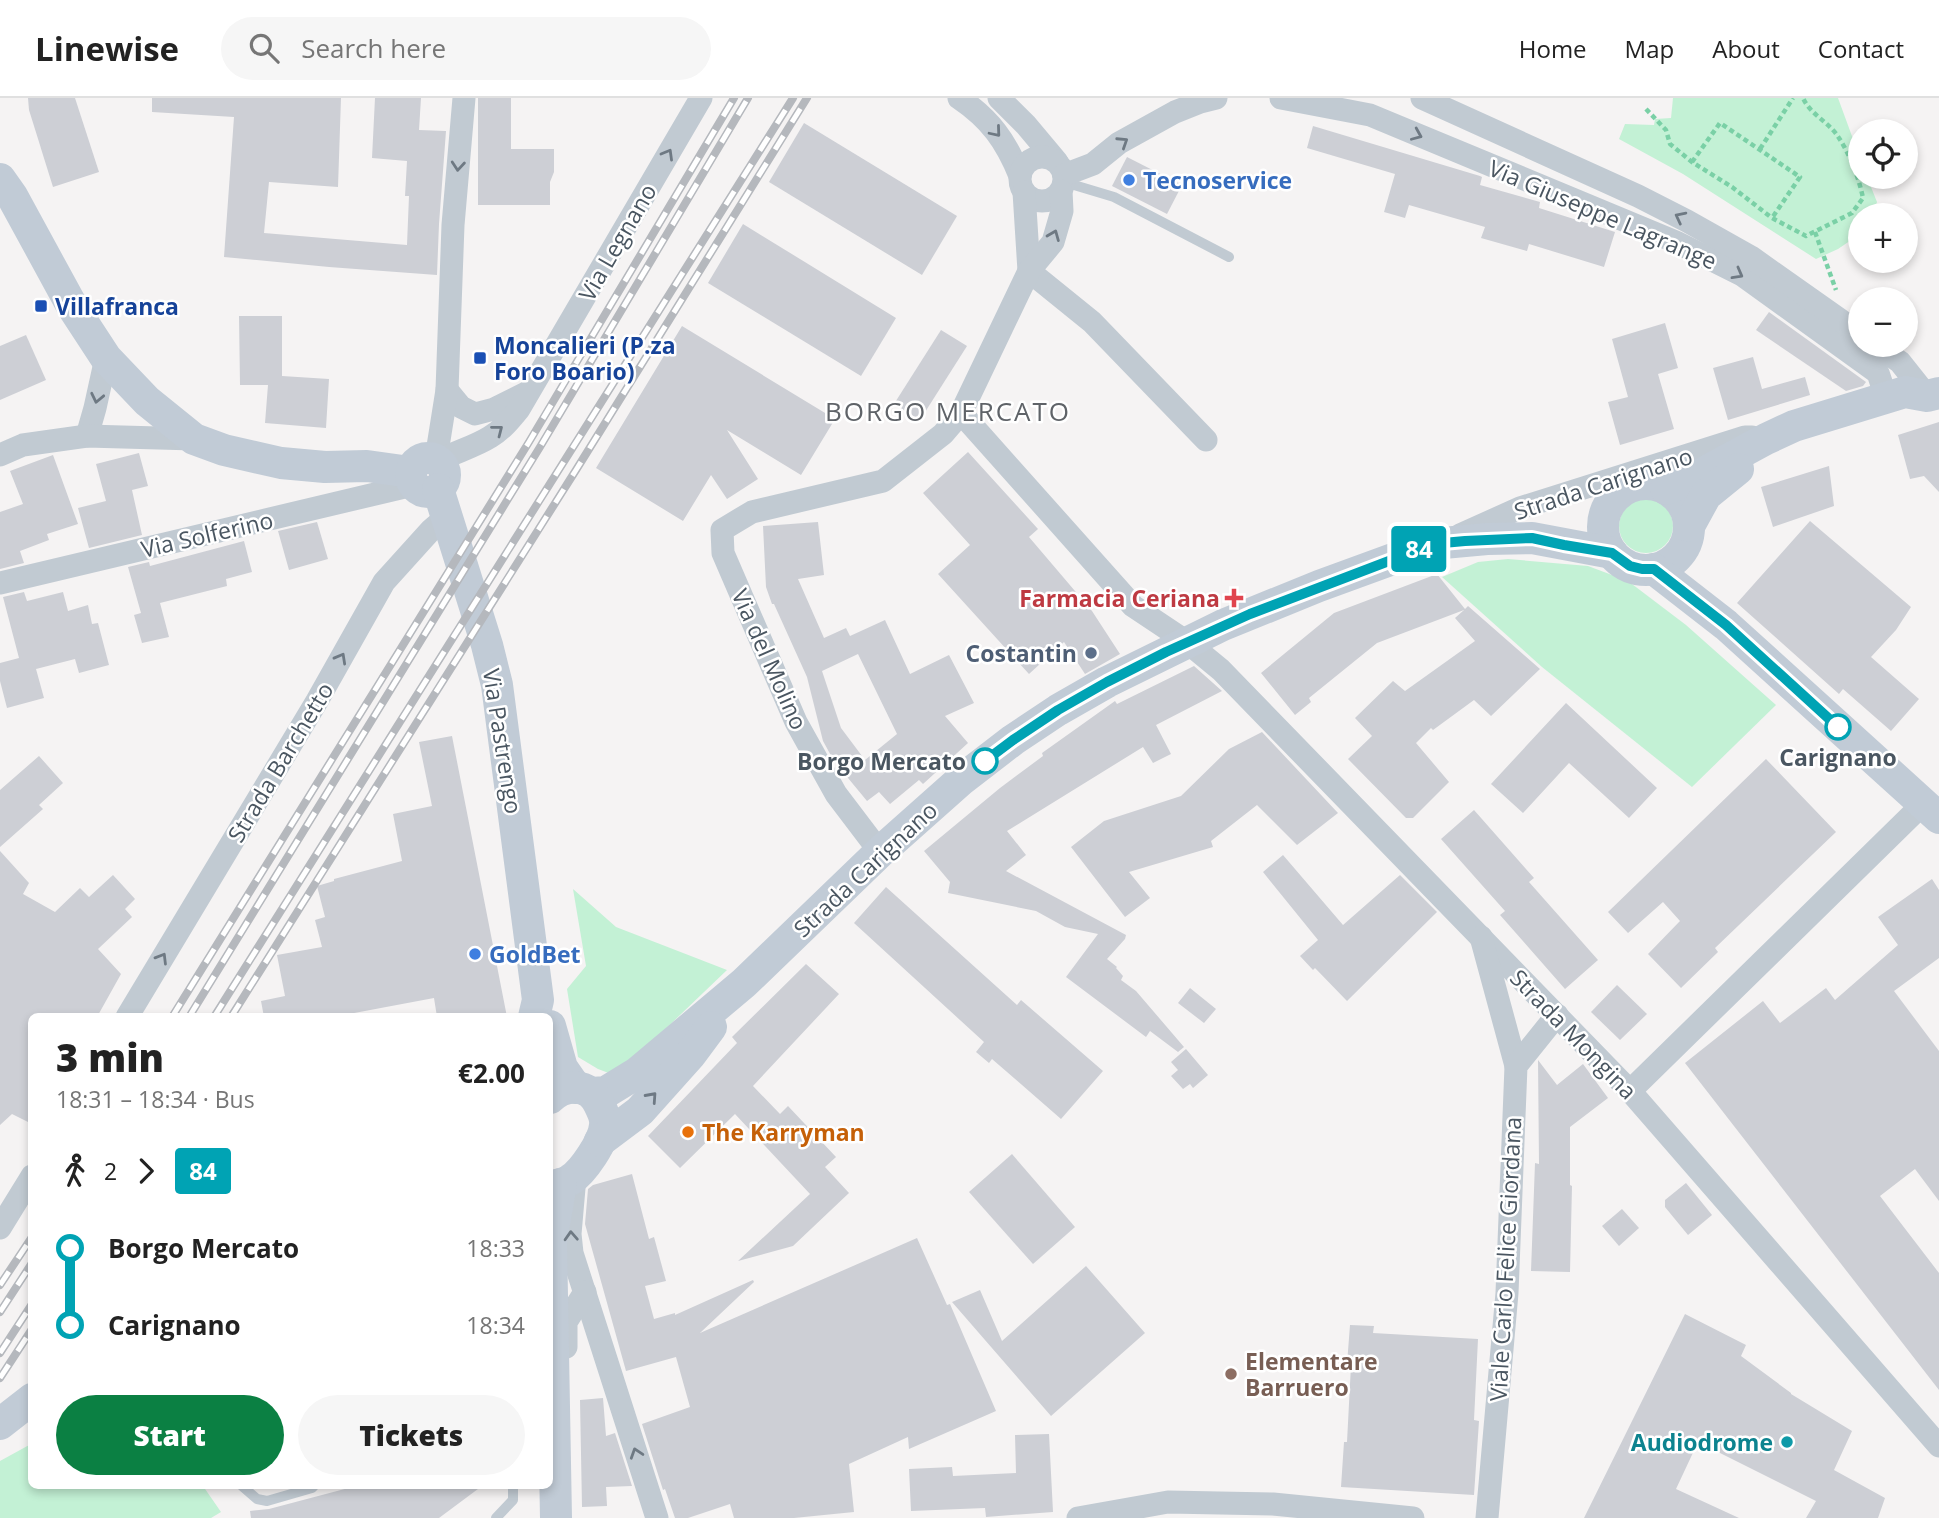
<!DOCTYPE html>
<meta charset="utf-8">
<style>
:root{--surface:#fff;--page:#f6f6f6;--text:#222;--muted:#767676;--line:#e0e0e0;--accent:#0b8043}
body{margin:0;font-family:"Open Sans",sans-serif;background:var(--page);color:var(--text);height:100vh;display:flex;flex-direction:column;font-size:26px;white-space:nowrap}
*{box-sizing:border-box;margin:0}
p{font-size:23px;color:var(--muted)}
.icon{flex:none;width:38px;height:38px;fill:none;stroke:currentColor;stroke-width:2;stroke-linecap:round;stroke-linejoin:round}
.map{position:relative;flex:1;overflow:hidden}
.details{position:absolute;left:28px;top:915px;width:525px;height:476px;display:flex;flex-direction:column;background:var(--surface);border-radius:10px;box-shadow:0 4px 10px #0003}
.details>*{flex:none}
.badge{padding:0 14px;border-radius:5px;font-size:24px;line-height:46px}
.tools{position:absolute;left:1848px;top:21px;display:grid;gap:14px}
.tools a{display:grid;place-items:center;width:70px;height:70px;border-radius:50%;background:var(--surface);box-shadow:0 4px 10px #0003;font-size:35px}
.map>.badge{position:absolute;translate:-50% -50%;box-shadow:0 0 0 4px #fff}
.legs{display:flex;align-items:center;gap:10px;height:77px;padding:0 28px;font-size:23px}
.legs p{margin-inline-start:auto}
.headline{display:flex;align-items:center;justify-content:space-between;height:119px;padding:0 28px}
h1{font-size:38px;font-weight:800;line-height:52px}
.primary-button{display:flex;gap:14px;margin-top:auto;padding:14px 28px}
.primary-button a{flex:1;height:80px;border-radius:42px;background:var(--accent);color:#fff;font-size:28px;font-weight:800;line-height:80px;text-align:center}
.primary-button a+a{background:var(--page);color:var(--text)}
ul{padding:0 28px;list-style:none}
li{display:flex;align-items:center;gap:24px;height:77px;font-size:26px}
li i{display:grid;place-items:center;width:10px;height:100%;margin:0 9px;background:currentColor}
li i::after{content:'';width:18px;height:18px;margin:-9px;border:5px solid;border-radius:50%;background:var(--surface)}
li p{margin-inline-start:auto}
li:first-child i{background:linear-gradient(#0000 50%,currentColor 0)}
li:last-child i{background:linear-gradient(currentColor 50%,#0000 0)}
header{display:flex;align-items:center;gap:42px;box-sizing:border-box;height:98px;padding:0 35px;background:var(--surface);border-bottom:2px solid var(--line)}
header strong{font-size:33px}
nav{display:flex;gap:38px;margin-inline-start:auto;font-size:24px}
.search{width:490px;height:63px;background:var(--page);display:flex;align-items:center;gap:18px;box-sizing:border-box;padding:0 24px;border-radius:38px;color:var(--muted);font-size:26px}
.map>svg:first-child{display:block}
.green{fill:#c3f1d5}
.building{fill:#cdcfd5;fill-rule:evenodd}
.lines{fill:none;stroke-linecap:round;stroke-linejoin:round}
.path{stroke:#7ad0a6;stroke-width:4.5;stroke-dasharray:5 3.5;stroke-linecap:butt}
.lane{stroke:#c1cad2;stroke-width:10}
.street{stroke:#c1cad2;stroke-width:23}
.secondary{stroke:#c1cbd6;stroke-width:32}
.rail-casing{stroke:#b5b8bd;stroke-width:8}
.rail{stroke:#fff;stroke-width:5;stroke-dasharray:16;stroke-linecap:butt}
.oneway{stroke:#6e7983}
.oneway2{stroke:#6e7984}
.line-1-casing{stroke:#fff;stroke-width:16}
.line-1{stroke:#00a3b4;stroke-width:10}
.shop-dot{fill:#3f7fe0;stroke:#fff;stroke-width:2.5}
.transit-dot{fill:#1a4fb4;stroke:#fff;stroke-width:2.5}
.health-dot{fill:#e0444e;stroke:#fff;stroke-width:2.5}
.service-dot{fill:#5c6f8a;stroke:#fff;stroke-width:2.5}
.stop-1-dot{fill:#fff;stroke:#00a3b4;stroke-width:3.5}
.food-dot{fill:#e8710a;stroke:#fff;stroke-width:2.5}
.education-dot{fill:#8d6e63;stroke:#fff;stroke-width:2.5}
.culture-dot{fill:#0f9aa8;stroke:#fff;stroke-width:2.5}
.labels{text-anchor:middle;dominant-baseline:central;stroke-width:5;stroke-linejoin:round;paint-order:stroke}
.shop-label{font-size:23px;font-weight:bold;fill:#366cbe;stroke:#fff;text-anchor:start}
.street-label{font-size:23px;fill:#4a5661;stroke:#fff}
.transit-label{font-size:23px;font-weight:bold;fill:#164399;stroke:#fff;text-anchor:start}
.health-label{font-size:23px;font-weight:bold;fill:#be3a42;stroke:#fff;text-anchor:end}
.service-label{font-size:23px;font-weight:bold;fill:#4e5e75;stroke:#fff;text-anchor:end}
.stop-label{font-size:23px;font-weight:bold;fill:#4a5661;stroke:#fff}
.food-label{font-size:23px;font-weight:bold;fill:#c56008;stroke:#fff;text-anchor:start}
.education-label{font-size:23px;font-weight:bold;fill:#785e54;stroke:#fff;text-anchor:start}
.culture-label{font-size:23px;font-weight:bold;fill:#0d838f;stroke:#fff;text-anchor:end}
.quarter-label{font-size:26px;letter-spacing:2px;fill:#5f6368;stroke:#fff}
</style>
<header>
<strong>Linewise</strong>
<div class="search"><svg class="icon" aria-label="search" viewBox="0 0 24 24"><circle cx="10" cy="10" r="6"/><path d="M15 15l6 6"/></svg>Search here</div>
<nav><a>Home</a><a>Map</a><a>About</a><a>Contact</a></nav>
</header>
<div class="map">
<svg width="1939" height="1420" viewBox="0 0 1939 1420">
<rect width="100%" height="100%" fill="#f5f3f3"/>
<g class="green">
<polygon points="1673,0 1838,0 1860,60 1860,79 1867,79 1877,104 1873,117 1860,117 1860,136 1838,151 1816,161 1683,76 1619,41 1625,26 1654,27 1655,21 1671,20"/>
<circle cx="1646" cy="428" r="27"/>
<polygon points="1508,461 1588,468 1628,483 1686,527 1776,607 1692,689 1542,569 1442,479 1478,464"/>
<polygon points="573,791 616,829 727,872 632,963 614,977 598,971 578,959 567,891 586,868"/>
<polygon points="31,1346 32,1388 203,1388 221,1414 211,1420 0,1420 0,1363"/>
</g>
<g class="building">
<polygon points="28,0 75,0 99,74 53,89 29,12"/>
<polygon points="152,0 341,0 338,89 269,84 264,135 407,147 409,98 405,98 407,63 372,60 375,0 421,0 419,32 446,33 439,126 437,177 329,169 224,159 234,19 152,14"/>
<polygon points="478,0 511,0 511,51 554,51 554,74 550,84 550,107 478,107"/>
<polygon points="804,25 957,118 922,177 769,84"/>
<polygon points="1313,28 1480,78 1482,79 1480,87 1540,104 1539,110 1615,134 1604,169 1529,146 1527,153 1481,140 1485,129 1409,107 1405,120 1384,114 1395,76 1307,50"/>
<polygon points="1127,59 1182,87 1167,116 1112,88"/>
<polygon points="743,126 896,220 861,278 708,185"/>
<polygon points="1769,214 1866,284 1863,288 1846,293 1756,232"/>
<polygon points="239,218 282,218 282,278 329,281 326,330 265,325 268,287 240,287"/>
<polygon points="1665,225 1678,270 1658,276 1674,331 1620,347 1608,304 1628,299 1612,241"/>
<polygon points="682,228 835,321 801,377 727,332 758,381 727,401 711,377 683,423 596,370"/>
<polygon points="941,232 967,248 920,322 894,306"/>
<polygon points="26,237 46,282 0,302 0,248"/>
<polygon points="1753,259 1762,291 1805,279 1810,297 1728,322 1713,270"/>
<polygon points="1939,324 1939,394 1924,378 1910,381 1898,337"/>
<polygon points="968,354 1038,431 1029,439 1092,513 1120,556 1085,576 1064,544 1029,576 938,476 970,447 923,395"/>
<polygon points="139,355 148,388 132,392 142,437 89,450 78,410 106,403 96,366"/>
<polygon points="53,357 78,426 47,436 49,442 20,453 24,465 0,471 0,414 23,406 10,373"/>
<polygon points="1829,368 1834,408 1773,429 1761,389"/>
<polygon points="1810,423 1911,509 1896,532 1871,559 1919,601 1891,633 1843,591 1839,596 1737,505"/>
<polygon points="317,424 328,461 289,472 278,433"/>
<path d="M818,424L824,477L798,481L824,540L846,530L850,538L885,522L910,576L949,557L974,605L945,618L968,645L923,686L919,682L890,706L879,694L867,703L834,663L823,643L807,579L774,506H772L766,489L763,428ZM858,556L897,636L865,662L841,630L822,573Z"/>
<polygon points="244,443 252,474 226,481 227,488 160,505 169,539 142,545 134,517 141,515 128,469 149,464 150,468"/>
<polygon points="1437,476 1465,511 1468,508 1540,571 1491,618 1474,602 1433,632 1431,630 1416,645 1449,684 1413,720 1406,720 1348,661 1372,638 1355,620 1393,583 1405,593 1475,543 1455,520 1464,512 1377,545 1309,600 1311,604 1295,617 1261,575 1334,515"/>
<polygon points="24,494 27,503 63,494 68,513 88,507 92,526 98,525 109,567 79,575 75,561 36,571 44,600 7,610 0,583 0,565 19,560 3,499"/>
<polygon points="1194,568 1222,593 1156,627 1171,656 1153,665 1143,649 1007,733 1026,757 1006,773 1126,837 1125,841 1107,861 1117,869 1116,870 1123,878 1121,882 1136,893 1184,949 1178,954 1150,933 1146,939 1066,879 1098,836 1065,829 1036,813 948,795 950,784 924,753 1000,690 1043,658 1042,655 1115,603 1117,606"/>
<polygon points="1566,605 1657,690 1629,720 1569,665 1523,715 1491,686"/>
<polygon points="1262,634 1338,715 1297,747 1257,707 1211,743 1213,749 1129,774 1150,800 1125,819 1071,749 1104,723 1181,698 1229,651"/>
<polygon points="452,638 507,919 437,919 434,900 333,919 264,919 261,903 285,898 277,857 322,849 315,822 325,819 317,788 334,783 334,781 402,763 393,716 432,708 419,644"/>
<polygon points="39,658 63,685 39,707 43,711 0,749 0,692"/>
<polygon points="1766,661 1836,734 1715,850 1718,854 1681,890 1648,856 1680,823 1663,804 1628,835 1608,814"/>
<polygon points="1474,712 1534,780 1529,784 1598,862 1565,891 1500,817 1505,813 1441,741"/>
<polygon points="0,753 29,785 23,796 55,814 80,790 89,799 113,777 135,801 125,811 132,819 98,851 121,876 97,919 32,919 32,1026 12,1016 0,1027"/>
<polygon points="1283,757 1343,827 1400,777 1437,814 1347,903 1315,870 1313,872 1300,858 1318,842 1263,774"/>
<polygon points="1932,781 1939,792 1939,860 1894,893 1939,953 1939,1103 1915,1071 1880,1098 1939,1175 1939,1292 1685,965 1763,903 1780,925 1826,890 1835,902 1898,847 1878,819"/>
<polygon points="886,789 1017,907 1021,902 1103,973 1061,1021 992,961 989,965 976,954 984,944 854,825"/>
<polygon points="806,866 839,896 753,988 780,1016 788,1008 836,1059 825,1069 849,1095 793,1148 738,1163 810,1096 735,1016 680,1070 648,1038 737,945 732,939"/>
<polygon points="1617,887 1647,916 1620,942 1591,914"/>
<polygon points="1190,890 1216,911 1204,925 1178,905"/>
<polygon points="1186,951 1208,977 1193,990 1190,986 1183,991 1171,978 1178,972 1171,964"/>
<polygon points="1538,962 1557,987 1583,966 1608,1000 1570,1029 1570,1087 1572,1088 1570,1174 1531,1173 1535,1065 1539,1066"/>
<polygon points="1012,1056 1075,1129 1033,1166 969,1094"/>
<polygon points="632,1076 649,1141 654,1139 666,1183 645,1188 654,1221 675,1215 675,1217 753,1182 754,1184 700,1235 917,1140 947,1207 950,1206 996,1313 909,1351 908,1339 849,1366 854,1414 794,1420 734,1420 730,1406 688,1420 675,1420 665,1391 663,1392 642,1326 690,1309 676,1259 626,1273 585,1126 588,1091 593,1087"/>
<polygon points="1686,1085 1712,1117 1688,1137 1665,1109 1665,1102"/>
<polygon points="1622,1111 1639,1130 1619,1148 1602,1128"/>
<polygon points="1086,1168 1145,1235 1051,1318 952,1204 980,1192 1002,1243"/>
<polygon points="1685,1216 1746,1247 1741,1258 1791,1295 1791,1296 1852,1333 1834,1372 1885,1400 1878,1420 1806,1420 1816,1403 1698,1344 1676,1391 1739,1420 1584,1420"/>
<polygon points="1350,1227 1374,1228 1373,1235 1478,1241 1474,1322 1479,1323 1474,1397 1341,1389 1344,1344 1347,1344 1351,1267 1347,1266"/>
<polygon points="603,1300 606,1338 615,1335 632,1388 606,1389 607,1408 582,1409 580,1302"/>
<polygon points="1049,1336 1053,1414 986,1419 985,1410 911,1413 909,1371 952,1369 953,1378 1016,1375 1015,1337"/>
<polygon points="356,1388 482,1388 439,1420 251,1420 250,1413 269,1411"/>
</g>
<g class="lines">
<g class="path">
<path d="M1646,11L1666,32L1670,46L1692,64L1732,89L1772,120L1806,138L1852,115L1863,100C1859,80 1849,54 1837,37C1827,23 1810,16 1803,0"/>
<polyline points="1760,51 1793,0"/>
<polyline points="1692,64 1720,25 1800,79 1772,120"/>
<polyline points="1815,134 1836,192"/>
</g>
<g class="lane">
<polyline points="1064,84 1114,99 1229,159"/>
<polyline points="242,1388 257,1401 267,1403 312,1390 314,1388"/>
<polyline points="496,1420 513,1402 513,1388"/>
</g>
<g class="street">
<path d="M959,0C990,21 1006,43 1020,78"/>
<polyline points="999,0 1026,27 1057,64"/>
<polyline points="1281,0 1370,17 1676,144 1742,177 1878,275 1886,299"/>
<polyline points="1422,0 1638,98 1687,123 1751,159 1860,236"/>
<circle cx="1042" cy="81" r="22"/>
<polyline points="1064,77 1093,66 1119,45 1175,14 1200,4 1216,0"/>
<polyline points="1024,94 1029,173"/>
<polyline points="1029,173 1092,224 1206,342"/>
<polyline points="1875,247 1900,264 1927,298"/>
<polyline points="447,292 461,309 475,316 494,311 528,294"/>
<polyline points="961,315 1133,508 1187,544 1221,572 1630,993 1939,1348"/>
<polyline points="87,338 95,310 106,260"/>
<polyline points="0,357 23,347 87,338 194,341"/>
<polyline points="436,361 447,292 453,127 464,0"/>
<path d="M438,363C455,354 474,349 490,339C502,332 510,322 519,311L701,0"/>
<polyline points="1460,437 1520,410 1745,339 1752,339"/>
<polyline points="0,485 413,387"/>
<polyline points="880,754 836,696 796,624 723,455 722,432 752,414 883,383 943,336 961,315 1029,173 1053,144 1062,113 1061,93"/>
<polyline points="1481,839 1516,968"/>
<polyline points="127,919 317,603 384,484 431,432 445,420"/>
<polyline points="1630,993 1923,706"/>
<polyline points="574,1090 570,1136 572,1155 657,1420"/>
<polyline points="0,1130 32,1078"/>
<polyline points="566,1249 566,1224 585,1194"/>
<polyline points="1078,1420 1168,1404 1273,1406 1413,1420"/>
<polyline points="1487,1420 1507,1195 1516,968 1557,917"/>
</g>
<g class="secondary">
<polyline points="0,81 12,98 72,208 106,260 147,303 194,341 224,352 281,365 325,369 367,368 410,374"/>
<circle cx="428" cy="377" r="17"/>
<circle cx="1646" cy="429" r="43"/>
<polyline points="438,391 487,547 497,587 538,902 534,919"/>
<polyline points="1666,391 1694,380 1766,341 1794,328 1905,294 1927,298 1939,295"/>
<polyline points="1689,428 1706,397 1738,371"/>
<polyline points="1654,471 1726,527 1939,720"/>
<polyline points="550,928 562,970 576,990"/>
<polyline points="592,995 606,994 637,975 744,885 880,754 961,682 1013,642 1058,612 1107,584 1223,527 1319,488 1423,450 1443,445 1487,441 1532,440 1612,455"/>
<path d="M550,1000C566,985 589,985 599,1006C602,1012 606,1020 605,1027C604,1043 583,1074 570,1082C564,1086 557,1087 550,1088"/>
<polyline points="600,1043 640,1013 691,956 711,929"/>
<polyline points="0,1326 32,1301"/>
<polyline points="556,1420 551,1143 561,1086"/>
</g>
<g class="rail-casing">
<g id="rail">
<polyline points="172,919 529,344 734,0"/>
<polyline points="189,919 540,349 748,0"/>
<polyline points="214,919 793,0"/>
<polyline points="231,919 576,372 807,0"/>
<polyline points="0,1187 32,1139"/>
<polyline points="0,1214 32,1165"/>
<polyline points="0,1255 32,1206"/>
<polyline points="0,1280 32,1231"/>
</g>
</g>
<use href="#rail" class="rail"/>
</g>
<defs><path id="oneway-chevron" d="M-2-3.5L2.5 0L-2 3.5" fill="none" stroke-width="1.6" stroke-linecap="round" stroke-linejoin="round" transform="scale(1.75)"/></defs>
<g class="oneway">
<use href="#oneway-chevron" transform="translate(996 34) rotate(50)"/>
<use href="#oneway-chevron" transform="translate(1417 37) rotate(23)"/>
<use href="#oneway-chevron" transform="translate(1123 44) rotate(-33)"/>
<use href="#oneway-chevron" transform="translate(668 56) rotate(-60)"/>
<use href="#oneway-chevron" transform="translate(458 68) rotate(95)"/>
<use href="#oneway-chevron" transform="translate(1680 119) rotate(-153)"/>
<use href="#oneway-chevron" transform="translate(1054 137) rotate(-68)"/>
<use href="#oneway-chevron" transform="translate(1738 176) rotate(29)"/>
<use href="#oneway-chevron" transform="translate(97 300) rotate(102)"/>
<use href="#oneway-chevron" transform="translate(498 332) rotate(-38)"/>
<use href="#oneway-chevron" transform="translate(341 560) rotate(-61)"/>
<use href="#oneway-chevron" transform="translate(162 860) rotate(-59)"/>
<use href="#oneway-chevron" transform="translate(571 1138) rotate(-93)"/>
<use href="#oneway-chevron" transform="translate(636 1355) rotate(-108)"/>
</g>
<use class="oneway2" href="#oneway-chevron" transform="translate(652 999) rotate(-48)"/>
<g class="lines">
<g class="line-1-casing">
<polyline id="line-1" points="985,663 1013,642 1058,612 1107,584 1166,554 1250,516 1423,450 1443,445 1465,443 1532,440 1564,447 1612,455 1630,468 1642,471 1654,471 1726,527 1838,629"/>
</g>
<use href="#line-1" class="line-1"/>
</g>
<g class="shop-dot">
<circle cx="1129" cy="82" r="7"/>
<circle cx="475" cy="856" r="7"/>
</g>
<g class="transit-dot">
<rect x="34" y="201" width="14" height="14" rx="3.5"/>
<rect x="473" y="253" width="14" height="14" rx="3.5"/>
</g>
<path class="health-dot" d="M1230.5 489.5h7v7h7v7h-7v7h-7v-7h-7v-7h7z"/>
<circle class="service-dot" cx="1091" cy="555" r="7"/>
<g class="stop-1-dot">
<circle cx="1838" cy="629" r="12"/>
<circle cx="985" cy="663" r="12"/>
</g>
<circle class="food-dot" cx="688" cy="1034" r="7"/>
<circle class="education-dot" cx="1231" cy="1276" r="7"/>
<circle class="culture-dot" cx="1787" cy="1344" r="7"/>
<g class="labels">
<g class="shop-label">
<text x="1143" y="82">Tecnoservice</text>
<text x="489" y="856">GoldBet</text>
</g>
<g class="street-label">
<text transform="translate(1603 116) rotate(23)">Via Giuseppe Lagrange</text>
<text transform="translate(617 144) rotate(-60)">Via Legnano</text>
<text transform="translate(1603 385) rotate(-18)">Strada Carignano</text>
<text transform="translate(207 436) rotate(-13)">Via Solferino</text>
<text transform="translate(770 561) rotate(66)">Via del Molino</text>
<text transform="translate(503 643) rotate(81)">Via Pastrengo</text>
<text transform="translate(280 664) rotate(-59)">Strada Barchetto</text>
<text transform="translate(865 771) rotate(-43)">Strada Carignano</text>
<text transform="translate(1574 936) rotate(46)">Strada Mongina</text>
<text transform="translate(1505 1161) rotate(-87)">Viale Carlo Felice Giordana</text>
</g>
<g class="transit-label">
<text x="55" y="208">Villafranca</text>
<text x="494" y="247">Moncalieri (P.za<tspan x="494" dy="26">Foro Boario)</tspan></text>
</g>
<g class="health-label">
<text x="1220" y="500">Farmacia Ceriana</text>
</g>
<g class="service-label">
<text x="1077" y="555">Costantin</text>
</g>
<g class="stop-label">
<text x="1838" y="659">Carignano</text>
<text x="966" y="663" text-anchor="end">Borgo Mercato</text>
</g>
<g class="food-label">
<text x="702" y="1034">The Karryman</text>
</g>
<g class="education-label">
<text x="1245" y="1263">Elementare<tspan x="1245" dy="26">Barruero</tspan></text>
</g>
<g class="culture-label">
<text x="1773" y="1344">Audiodrome</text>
</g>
<g class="quarter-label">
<text x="948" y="313">BORGO MERCATO</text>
</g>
</g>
</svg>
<div class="tools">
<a><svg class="icon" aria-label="locate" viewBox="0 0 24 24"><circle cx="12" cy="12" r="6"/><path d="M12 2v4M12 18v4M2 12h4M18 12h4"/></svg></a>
<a>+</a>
<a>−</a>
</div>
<b class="badge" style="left:1419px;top:451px;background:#00a3b4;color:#fff">84</b>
<section class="details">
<div class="headline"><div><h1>3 min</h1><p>18:31 – 18:34 · Bus</p></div><b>€2.00</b></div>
<div class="legs"><svg class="icon" aria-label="walk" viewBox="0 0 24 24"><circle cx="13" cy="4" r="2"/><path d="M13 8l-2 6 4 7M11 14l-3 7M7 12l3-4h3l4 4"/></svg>2<svg class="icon" aria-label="forward" viewBox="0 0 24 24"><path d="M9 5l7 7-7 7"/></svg><b class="badge" style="background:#00a3b4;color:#fff">84</b></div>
<ul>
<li><i style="color:#00a3b4"></i><b>Borgo Mercato</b><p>18:33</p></li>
<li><i style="color:#00a3b4"></i><b>Carignano</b><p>18:34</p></li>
</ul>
<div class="primary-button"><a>Start</a><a>Tickets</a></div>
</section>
</div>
